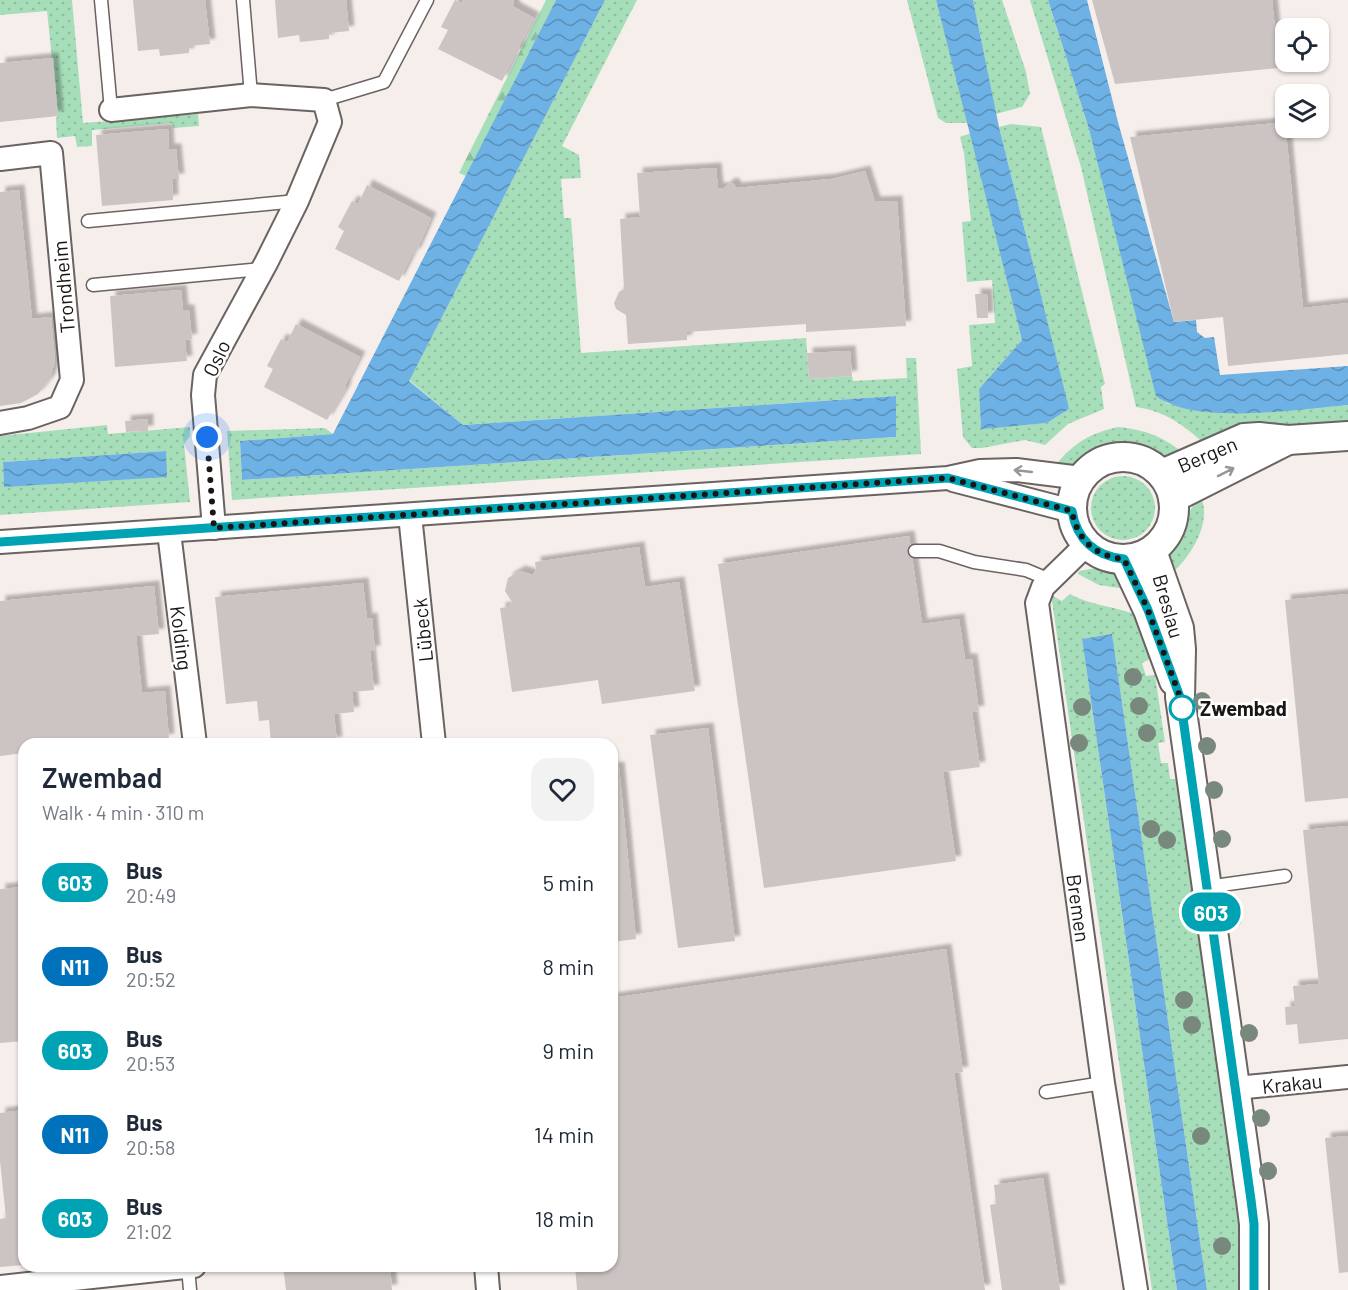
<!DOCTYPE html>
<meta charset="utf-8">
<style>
:root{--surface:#fff;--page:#f2f2f3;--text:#1f2937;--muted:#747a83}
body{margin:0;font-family:Barlow,sans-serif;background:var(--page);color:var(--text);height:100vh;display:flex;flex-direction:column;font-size:22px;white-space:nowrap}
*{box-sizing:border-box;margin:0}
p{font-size:20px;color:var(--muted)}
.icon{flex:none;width:33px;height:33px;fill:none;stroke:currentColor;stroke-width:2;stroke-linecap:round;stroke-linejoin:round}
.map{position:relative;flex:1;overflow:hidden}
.side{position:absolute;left:18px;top:738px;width:600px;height:534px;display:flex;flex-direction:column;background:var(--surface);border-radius:18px;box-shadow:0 2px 4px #0004}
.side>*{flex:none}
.badge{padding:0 12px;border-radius:20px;font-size:21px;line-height:39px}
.fabs{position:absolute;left:1275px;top:18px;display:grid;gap:12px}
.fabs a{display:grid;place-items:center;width:54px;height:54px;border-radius:12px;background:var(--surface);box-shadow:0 2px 4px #0004;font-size:30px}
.you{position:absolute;width:30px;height:30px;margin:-15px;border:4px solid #fff;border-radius:50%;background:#1a73e8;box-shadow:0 0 0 9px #1a73e833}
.map>.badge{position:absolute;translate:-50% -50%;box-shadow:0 0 0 3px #fff}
.round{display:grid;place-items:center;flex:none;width:63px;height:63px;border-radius:18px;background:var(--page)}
.headline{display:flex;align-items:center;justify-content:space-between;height:102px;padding:0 24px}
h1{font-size:28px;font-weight:600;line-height:45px}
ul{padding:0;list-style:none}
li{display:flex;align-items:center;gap:18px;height:84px;padding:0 24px}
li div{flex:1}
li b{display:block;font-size:22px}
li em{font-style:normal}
li .badge{min-width:66px;font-weight:700;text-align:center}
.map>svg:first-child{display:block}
.grass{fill:url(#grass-dots);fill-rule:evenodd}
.forest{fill:url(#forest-firs)}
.water{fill:url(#water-waves)}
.building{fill:#ccc4c2;filter:url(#shadow)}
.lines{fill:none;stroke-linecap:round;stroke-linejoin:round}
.service-casing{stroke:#6a6361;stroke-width:15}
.minor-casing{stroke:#6a6361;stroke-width:26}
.tertiary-casing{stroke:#6a6361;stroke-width:32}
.service{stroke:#fff;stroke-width:12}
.minor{stroke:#fff;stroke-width:22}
.tertiary{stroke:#fff;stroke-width:28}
.tree{fill:#79887c}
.oneway{stroke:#989696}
.line-casing{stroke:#fff;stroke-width:14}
.line{stroke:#00a3b4;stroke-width:9}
.walk{stroke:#191615;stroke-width:6;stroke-dasharray:0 10.8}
.stop-dot{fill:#fff;stroke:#00a3b4;stroke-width:3}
.labels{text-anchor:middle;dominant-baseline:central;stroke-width:5;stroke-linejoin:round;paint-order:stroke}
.street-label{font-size:20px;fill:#191615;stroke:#fff}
.stop-label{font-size:20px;font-weight:bold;fill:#191615;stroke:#fff;text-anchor:start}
</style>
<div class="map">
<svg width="1348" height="1290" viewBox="0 0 1348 1290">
<defs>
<pattern id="grass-dots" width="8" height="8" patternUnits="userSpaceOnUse" patternTransform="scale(1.5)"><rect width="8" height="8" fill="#a6deba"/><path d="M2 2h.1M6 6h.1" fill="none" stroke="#8ebe9f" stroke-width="1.8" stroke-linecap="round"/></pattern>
<pattern id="forest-firs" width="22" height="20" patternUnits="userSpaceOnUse" patternTransform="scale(1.5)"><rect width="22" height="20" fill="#a6deba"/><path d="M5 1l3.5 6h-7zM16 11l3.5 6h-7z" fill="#8ebe9f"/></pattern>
<pattern id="water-waves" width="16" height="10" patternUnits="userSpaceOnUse" patternTransform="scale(1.5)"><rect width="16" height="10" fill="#6eb1e4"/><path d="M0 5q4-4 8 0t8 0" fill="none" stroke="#5a8fb8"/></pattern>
<filter id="shadow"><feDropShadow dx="5.5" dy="-5.5" stdDeviation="1.5" flood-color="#0004"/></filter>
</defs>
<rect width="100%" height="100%" fill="#f6eeeb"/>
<g class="grass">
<polygon points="0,0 72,0 83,123 198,114 199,126 173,128 172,123 92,130 92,146 77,147 75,136 57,138 56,118 58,116 47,11 0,15"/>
<polygon points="605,0 637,0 562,146 579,155 581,178 561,179 564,218 571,218 581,353 806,338 809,379 852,376 853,381 907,378 906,358 916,358 921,454 232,500 227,431 325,428 333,434 240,441 242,480 896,437 895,396 463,425 409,380"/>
<polygon points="907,0 936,0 968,123 946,123 938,118"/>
<polygon points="973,0 1002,0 1026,72 1030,94 1022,107 996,114"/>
<path d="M1030,0H1048L1089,129L1166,403L1200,411L1237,413L1348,405V421L1245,430L1218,440L1215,434L1201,441C1183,424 1161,410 1136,407L1081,167Z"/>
<polygon points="1011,124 1041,127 1105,384 1101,387 1104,409 1068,424 1045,445 1025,440 982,448 972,448 963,437 957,369 972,366 969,325 995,323 992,280 967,282 962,222 971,221 964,153 960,137 971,133 1022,340 979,389 981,428 1047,423 1069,409 999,127"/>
<path d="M107,425L108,434L190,427V436L184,444L190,502L0,515V436ZM166,451L5,487H4L3,462Z"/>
<path d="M1118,427C1146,430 1161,436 1184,453L1162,459L1137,448H1110L1079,463L1059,467L1056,465C1073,443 1091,433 1118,427Z"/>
<circle cx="1123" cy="508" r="32"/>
<path d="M1201,497C1212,523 1191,556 1172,573C1171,568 1170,563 1170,559C1170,545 1190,505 1201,497Z"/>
<polygon points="1102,567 1116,574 1125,589 1099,585 1078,574 1079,571"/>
<path d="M1070,594C1090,605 1112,606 1134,614L1150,659L1142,663L1146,676L1155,675L1165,742L1158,743L1161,763H1168L1170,779H1178L1243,1219L1242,1290H1207L1112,635L1082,639L1177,1290H1152L1052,601L1053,596L1062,601Z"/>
</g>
<polygon class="forest" points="546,0 556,0 466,176 459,173"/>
<g class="water">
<polygon points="556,0 605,0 409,381 463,425 896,396 896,437 242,480 240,441 333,434"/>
<polygon points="936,0 973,0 999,127 1068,404 1069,409 1047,423 981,429 979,389 1022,340"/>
<path d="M1048,0H1087L1118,122L1174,322L1196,320L1197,332L1205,338L1214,337L1220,375L1348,366V405C1299,409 1196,426 1156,396L1089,129Z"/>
<polygon points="166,451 167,477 4,487 3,462"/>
<polygon points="1112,634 1207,1290 1177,1290 1082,639"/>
</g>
<g class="building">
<polygon points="133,0 205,0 210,44 189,46 189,53 160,56 159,49 138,51"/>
<polygon points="275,0 346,0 349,31 329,33 329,39 300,42 299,35 278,38"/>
<polygon points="455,0 462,3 463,0 514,0 514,7 534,18 520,45 519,52 515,55 502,81 438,49 448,30 441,27"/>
<polygon points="1092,0 1272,0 1279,68 1115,84"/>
<polygon points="53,58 58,116 0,122 0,63"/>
<polygon points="1285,122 1303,308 1348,303 1348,354 1228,366 1223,317 1174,322 1130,137"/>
<polygon points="168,129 169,149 176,149 179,179 172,179 173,200 102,206 96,135"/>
<polygon points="716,168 718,188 724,188 730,183 734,184 736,188 831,179 865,171 875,202 897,201 906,326 806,332 806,324 687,332 687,340 628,344 626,315 616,309 614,303 619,292 624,289 620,219 640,217 637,173"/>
<polygon points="367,185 431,218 416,252 412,255 399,281 335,249 344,231 338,227 352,201 358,204"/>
<polygon points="19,190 32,319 51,317 55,361 50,379 38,394 21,403 0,406 0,192"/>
<polygon points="181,290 183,310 189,310 192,339 185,340 187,361 115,367 110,296"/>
<polygon points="975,294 987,294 988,318 977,318"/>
<polygon points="296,324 360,357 346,384 345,390 327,420 264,387 273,369 267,366 281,339 287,342"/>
<polygon points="850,351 852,376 809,379 807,353"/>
<polygon points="148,419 148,431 126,432 125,421"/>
<polygon points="909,536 922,624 959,619 965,659 972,659 979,711 972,712 980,767 943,772 956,861 764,888 718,564"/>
<polygon points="639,547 645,587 679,582 695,691 602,704 598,680 512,692 500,608 508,607 512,602 505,591 508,578 520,571 533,575 536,570 535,562"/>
<polygon points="363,583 367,619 372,618 375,651 370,651 374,690 352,692 354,712 334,714 337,742 314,744 271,744 269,720 259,721 257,701 226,704 215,597"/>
<polygon points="154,586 159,634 136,636 139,665 142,693 165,691 169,739 119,744 24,744 24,753 0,756 0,601"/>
<polygon points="1348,594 1348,798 1305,802 1285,600"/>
<polygon points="708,728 735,941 678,948 650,735"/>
<polygon points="619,767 636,939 612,942 612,768"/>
<polygon points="1348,826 1348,1039 1299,1044 1297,1024 1286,1025 1285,1007 1295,1006 1293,986 1319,984 1303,830"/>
<polygon points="24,887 24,1041 0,1043 0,889"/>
<polygon points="946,949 963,1072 954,1073 985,1290 577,1290 575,1266 612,1266 612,998"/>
<polygon points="24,1110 24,1265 0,1267 0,1219 6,1218 0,1161 0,1113"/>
<polygon points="1348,1136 1348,1272 1339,1273 1325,1138"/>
<polygon points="1043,1178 1060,1290 1002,1290 990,1205 996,1204 994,1185"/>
<polygon points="283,1266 390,1266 392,1290 286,1290"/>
</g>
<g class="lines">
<g class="service-casing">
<g id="service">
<polyline points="101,0 111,110"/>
<polyline points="243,0 251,95"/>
<polyline points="324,100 384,82 427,0"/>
<polyline points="88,221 297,201"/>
<polyline points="93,285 262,269"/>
<polyline points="915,551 939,551 974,562 1026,570 1050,580"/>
<polyline points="1207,887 1285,876"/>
<polyline points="1046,1092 1103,1083"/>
<polyline points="188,1267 190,1290"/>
</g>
</g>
<g class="minor-casing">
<g id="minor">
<polyline points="111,110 251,95 324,100 330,122 297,201 266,263 205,375 203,395 214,528"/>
<polyline points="0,159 51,153 72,380 60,407 28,418 0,423"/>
<polyline points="953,480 1072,511"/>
<polyline points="410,515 434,744"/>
<polyline points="169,532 195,744"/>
<polyline points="0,542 948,478 980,471 1016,470 1081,478"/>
<polyline points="1087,544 1043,587 1037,603 1103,1083 1136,1290"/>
<polyline points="1236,1088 1348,1077"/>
<polyline points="486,1266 488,1290"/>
<polyline points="0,1287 194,1266"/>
</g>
</g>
<g class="tertiary-casing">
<g id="tertiary">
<circle cx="1123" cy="508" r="51"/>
<polyline points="1162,474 1244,438 1259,437 1288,440 1348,436"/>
<polyline points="1173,498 1288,440"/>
<polyline points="1152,551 1179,628 1181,649 1180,697 1251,1200 1254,1224 1254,1290"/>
<polyline points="1124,559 1148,610 1174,681"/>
</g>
</g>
<use href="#service" class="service"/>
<use href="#minor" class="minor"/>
<use href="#tertiary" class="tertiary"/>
</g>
<g class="tree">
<circle cx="1133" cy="677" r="9"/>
<circle cx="1202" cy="701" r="9"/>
<circle cx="1139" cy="706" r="9"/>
<circle cx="1082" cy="707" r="9"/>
<circle cx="1147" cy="733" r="9"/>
<circle cx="1079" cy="743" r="9"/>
<circle cx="1207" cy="746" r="9"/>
<circle cx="1214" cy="790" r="9"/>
<circle cx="1151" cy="829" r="9"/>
<circle cx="1222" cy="839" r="9"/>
<circle cx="1167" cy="840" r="9"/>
<circle cx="1233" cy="919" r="9"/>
<circle cx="1184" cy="1000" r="9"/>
<circle cx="1192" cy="1025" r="9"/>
<circle cx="1249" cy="1033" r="9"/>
<circle cx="1261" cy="1118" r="9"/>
<circle cx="1201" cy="1136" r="9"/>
<circle cx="1268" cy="1171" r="9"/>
<circle cx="1222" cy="1246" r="9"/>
</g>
<defs><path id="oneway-shaft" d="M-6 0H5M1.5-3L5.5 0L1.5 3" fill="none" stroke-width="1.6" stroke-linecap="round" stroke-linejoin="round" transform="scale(1.5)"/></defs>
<g class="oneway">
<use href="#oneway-shaft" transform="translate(1023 471) rotate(-174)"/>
<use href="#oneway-shaft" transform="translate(1226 472) rotate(-27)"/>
</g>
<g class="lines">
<g class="line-casing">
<path id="line" d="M0,542L948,478L1072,511C1077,540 1095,556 1124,559L1148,610L1180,697L1251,1200L1254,1224V1290"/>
</g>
<use href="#line" class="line"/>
<path class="walk" d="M207,437L214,528L948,478L1072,511C1077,540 1095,556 1124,559L1148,610L1180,697L1183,715L1182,708"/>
</g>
<circle class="stop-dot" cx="1182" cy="708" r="12"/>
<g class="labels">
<g class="street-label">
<text transform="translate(63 287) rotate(-95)">Trondheim</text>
<text transform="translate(216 358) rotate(-65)">Oslo</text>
<text transform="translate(1207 454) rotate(-23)">Bergen</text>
<text transform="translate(1169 606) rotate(74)">Breslau</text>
<text transform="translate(422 630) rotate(-96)">Lübeck</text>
<text transform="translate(182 638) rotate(83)">Kolding</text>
<text transform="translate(1079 908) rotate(82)">Bremen</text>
<text transform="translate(1292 1083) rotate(-6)">Krakau</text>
</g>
<g class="stop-label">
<text x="1200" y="708">Zwembad</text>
</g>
</g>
</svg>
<div class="fabs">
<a><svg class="icon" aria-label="locate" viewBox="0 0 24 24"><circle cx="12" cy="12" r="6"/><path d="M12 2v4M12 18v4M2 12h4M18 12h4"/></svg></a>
<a><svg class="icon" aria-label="layers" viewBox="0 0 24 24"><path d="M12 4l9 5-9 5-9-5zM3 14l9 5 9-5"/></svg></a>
</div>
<div class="you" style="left:207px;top:437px"></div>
<b class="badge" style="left:1211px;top:912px;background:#00a3b4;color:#fff">603</b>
<section class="side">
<div class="headline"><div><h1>Zwembad</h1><p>Walk · 4 min · 310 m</p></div><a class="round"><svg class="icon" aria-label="heart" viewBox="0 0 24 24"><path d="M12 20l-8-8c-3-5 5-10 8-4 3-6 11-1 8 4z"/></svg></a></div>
<ul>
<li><span class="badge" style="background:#00a3b4;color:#fff">603</span><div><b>Bus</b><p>20:49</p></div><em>5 min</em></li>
<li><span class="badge" style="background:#0072bc;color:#fff">N11</span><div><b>Bus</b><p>20:52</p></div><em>8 min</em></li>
<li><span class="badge" style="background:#00a3b4;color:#fff">603</span><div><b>Bus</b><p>20:53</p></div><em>9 min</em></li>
<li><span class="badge" style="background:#0072bc;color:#fff">N11</span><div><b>Bus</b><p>20:58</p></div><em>14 min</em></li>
<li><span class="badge" style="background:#00a3b4;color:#fff">603</span><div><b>Bus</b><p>21:02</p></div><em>18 min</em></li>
</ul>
</section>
</div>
